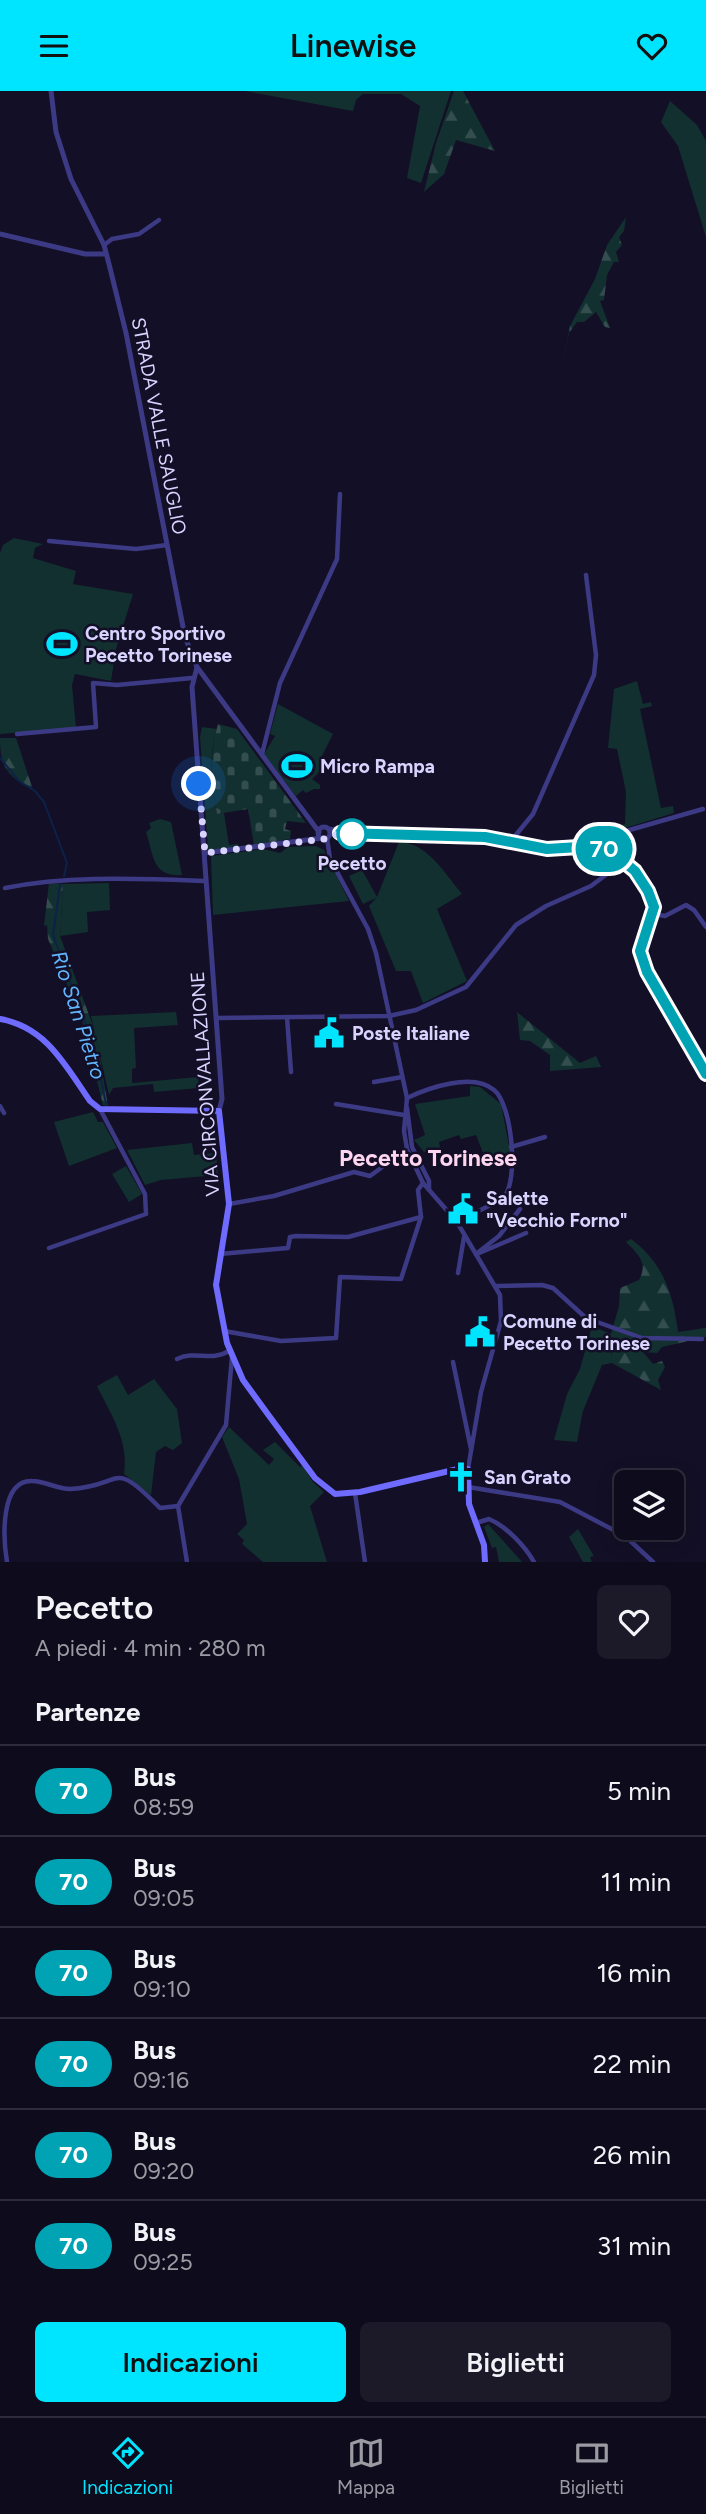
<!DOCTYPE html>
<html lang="it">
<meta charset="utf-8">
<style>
:root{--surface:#0e0b1c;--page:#1c1929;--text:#f1f3f6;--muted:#9b9ba3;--line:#2e2b3b;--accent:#00e5ff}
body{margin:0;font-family:Figtree,sans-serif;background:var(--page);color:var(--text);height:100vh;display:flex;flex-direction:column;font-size:26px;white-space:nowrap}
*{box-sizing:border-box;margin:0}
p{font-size:23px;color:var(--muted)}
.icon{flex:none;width:38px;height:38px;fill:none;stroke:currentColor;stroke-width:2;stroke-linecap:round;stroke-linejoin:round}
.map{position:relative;height:1471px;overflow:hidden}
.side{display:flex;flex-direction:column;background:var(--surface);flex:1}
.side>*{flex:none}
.badge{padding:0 14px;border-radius:23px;font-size:24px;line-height:46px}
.tools{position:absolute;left:614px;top:1379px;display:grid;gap:14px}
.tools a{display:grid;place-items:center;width:70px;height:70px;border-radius:10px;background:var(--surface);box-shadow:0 4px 18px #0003,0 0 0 2px var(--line);font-size:35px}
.you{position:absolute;width:35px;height:35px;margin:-18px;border:5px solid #fff;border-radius:50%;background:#1a73e8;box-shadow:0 0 0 10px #1a73e833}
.map>.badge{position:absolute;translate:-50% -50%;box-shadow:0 0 0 4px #fff}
h2{padding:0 35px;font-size:26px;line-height:63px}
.round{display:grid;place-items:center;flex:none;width:74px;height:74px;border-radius:10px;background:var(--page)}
.overview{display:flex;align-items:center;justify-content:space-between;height:119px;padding:0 35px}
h1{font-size:33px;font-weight:600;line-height:52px}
.action{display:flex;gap:14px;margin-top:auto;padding:14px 35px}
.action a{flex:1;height:80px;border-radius:10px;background:var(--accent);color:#111;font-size:28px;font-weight:600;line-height:80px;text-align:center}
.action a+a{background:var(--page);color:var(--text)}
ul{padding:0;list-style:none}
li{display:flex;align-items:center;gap:21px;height:91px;padding:0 35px;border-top:2px solid var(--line)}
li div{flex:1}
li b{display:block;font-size:26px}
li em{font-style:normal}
li .badge{min-width:77px;font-weight:700;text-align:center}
header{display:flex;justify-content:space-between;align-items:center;height:91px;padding:0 35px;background:var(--accent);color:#111;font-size:32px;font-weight:600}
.dock{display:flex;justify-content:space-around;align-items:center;height:98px;border-top:2px solid var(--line);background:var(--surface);font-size:19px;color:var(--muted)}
.dock a{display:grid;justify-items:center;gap:4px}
.dock .on{color:var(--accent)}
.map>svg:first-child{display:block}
.green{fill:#12302f}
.forest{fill:url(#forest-firs)}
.cemetery{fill:url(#cemetery-stones)}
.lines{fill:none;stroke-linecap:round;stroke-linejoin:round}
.stream{stroke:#0c2248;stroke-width:2}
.minor{stroke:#3d3a85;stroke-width:4.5}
.tertiary{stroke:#3d3a85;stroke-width:5}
.secondary{stroke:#6f6bff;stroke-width:6}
.line-casing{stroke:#fff;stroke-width:16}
.line{stroke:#00a3b4;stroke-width:10}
.walk{stroke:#d9d4ff;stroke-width:7;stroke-dasharray:0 12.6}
.stop-dot{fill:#fff;stroke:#00a3b4;stroke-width:3.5}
.labels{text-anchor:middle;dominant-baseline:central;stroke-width:5;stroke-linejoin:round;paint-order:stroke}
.street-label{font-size:19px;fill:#d9d4ff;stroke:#130f26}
.poi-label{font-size:19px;font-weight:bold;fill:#d9d4ff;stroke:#130f26;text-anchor:start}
.stop-label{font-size:19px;font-weight:bold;fill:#d9d4ff;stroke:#130f26}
.water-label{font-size:21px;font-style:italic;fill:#62b6ff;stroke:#130f26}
.quarter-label{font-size:23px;font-weight:bold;fill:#ffd6f0;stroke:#130f26}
</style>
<header><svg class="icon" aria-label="menu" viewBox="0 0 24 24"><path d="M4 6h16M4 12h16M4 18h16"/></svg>Linewise<svg class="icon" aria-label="heart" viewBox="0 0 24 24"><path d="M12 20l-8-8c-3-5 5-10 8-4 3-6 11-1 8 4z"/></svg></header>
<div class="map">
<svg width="706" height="1471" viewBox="0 0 706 1471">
<defs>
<pattern id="forest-firs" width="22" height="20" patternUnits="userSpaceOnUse" patternTransform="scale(1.75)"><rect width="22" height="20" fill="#12302f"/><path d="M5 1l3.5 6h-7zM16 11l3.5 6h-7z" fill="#344d4e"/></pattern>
<pattern id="cemetery-stones" width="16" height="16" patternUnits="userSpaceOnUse" patternTransform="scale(1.75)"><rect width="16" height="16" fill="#12302f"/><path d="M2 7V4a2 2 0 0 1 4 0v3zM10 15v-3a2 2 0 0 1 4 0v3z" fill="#344d4e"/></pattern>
</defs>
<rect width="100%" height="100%" fill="#130f26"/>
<g class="green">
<polygon points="245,0 451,0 421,92 407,87 420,15 401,3 363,3 356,9 353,20"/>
<polygon points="670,10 697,34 706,50 706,146 678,55 661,31"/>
<polygon points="14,447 43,453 35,457 33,467 76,480 73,493 133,503 116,558 111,590 75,583 72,594 76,637 0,643 0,462 3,454"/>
<polygon points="637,590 643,613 651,611 652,615 640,618 661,717 673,715 674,722 599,745 599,740 625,733 626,701 617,658 608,657 614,598"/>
<polygon points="278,613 333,643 320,669 327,673 312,688 320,694 320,698 314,698 306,702 303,699 296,705 264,663 275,645 270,643"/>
<path d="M202,636L217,638C208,667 212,693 217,723L224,722L229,754L238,753L239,756L208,759L200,646Z"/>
<path d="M160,728L171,731L182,784C152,786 154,765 146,741L151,737L149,732Z"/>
<path d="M399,751C427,751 445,783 462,803L437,818L467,890L423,912L411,880H396L369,815L376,807L363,813L349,785L362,779L377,806Z"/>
<polygon points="316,755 324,759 349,810 213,824 211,765 263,758 280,762 288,756"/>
<polygon points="109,792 110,819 87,821 88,841 60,845 63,793"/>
<polygon points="176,921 178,934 134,937 136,977 132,978 132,992 198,986 199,997 154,1001 153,993 113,997 109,1004 91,925"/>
<polygon points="470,995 480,996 501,1013 511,1065 485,1067 476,1044 461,1048 459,1044 439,1051 440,1057 424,1061 414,1049 425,1044 415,1013 470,1005"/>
<polygon points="93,1021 98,1031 103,1031 117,1057 69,1075 54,1031"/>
<polygon points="192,1052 194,1064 216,1062 218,1084 161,1089 145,1094 127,1059"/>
<polygon points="126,1075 142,1103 129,1111 112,1083"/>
<polygon points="592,1235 611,1243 612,1272 602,1274 583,1320 577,1351 554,1349 567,1303 580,1278"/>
<path d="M117,1284L128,1304L154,1288L177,1318L182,1352L173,1359L165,1355L156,1361L151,1404L124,1383C129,1349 111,1324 97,1295Z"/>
<polygon points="229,1336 269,1374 274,1368 263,1359 275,1351 300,1376 303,1374 312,1390 324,1401 310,1415 327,1471 263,1471 242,1453 244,1449 237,1443 247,1433 239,1388 222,1346"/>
<polygon points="488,1433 522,1471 499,1471 496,1456 492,1457 484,1436"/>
<polygon points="578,1438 594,1465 590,1466 592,1471 583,1471 569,1446"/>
</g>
<g class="forest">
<polygon points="454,0 463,0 495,60 456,49 444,83 424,101 436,52"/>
<polygon points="626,126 624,140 619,146 622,154 616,161 619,171 614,171 607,184 604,209 600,210 610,237 605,236 596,221 584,231 577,231 569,242 563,271 570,235 595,188 607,154"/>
<path d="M0,647H16L33,699C7,685 0,676 0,647Z"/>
<polygon points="49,792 63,793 60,845 96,943 108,1015 103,1014 81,926 48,848 47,834 44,835"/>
<polygon points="517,921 580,972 596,965 601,976 550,980 550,964 530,950 520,949"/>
<path d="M631,1148C663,1172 673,1202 678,1241L706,1237V1246L662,1256L657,1262L643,1261L653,1273L662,1270L665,1276L658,1289L661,1299L612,1272L611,1243L619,1215L620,1197L639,1189C648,1172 639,1164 626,1151Z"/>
</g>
<path class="cemetery" d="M218,633L237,638L306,732L287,730L285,738L291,740L290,748L254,754L248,718L217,723C211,691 209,665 218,633Z"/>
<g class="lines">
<g class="stream">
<polyline points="0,667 19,690 35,700 44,711 67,772 64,785"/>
<polyline points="60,794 53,844 95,959 106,1013"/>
</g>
<g class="minor">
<polyline points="104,154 112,148 139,143 159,129"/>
<polyline points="49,450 136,458 167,454"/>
<polyline points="17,643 96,636 93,592 117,594 192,587"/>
<polyline points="262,663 280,592 337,468 340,403"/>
<polyline points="327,747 330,768 368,838 376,862 407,1007 404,1040 407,1058 423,1092 457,1131 500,1204 501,1230 481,1301 468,1378"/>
<polyline points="511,750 533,723 594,584 596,564 586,484"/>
<polyline points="584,755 605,746 703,718"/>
<path d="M5,797C71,784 139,788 206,790"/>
<polyline points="653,823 665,825 686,814 694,819 706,836"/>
<polyline points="287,926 291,981"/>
<polyline points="218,927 389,925 416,919 466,896 516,834 546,815 591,795 623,771"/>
<polyline points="374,991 402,986"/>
<path d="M407,1007C428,997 473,981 494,999C512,1013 519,1089 504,1106C498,1112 468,1124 457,1131"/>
<polyline points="336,1013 404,1024"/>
<polyline points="0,1015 4,1022"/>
<polyline points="407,1017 412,1056 429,1090 429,1098"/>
<polyline points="511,1056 545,1046"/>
<polyline points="229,1113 274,1105 354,1081 370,1085 407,1058"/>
<polyline points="49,1157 146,1123 145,1103 100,1018"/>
<polyline points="220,1163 288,1157 290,1146 296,1145 348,1146 421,1126"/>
<polyline points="476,1163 499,1145 520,1118"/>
<polyline points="477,1163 526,1142"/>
<polyline points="458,1182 464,1146"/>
<polyline points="496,1195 542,1194 553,1197 586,1227 642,1247 702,1248"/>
<polyline points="224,1240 281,1250 336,1247 340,1186 401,1188 421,1126 418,1099 423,1092"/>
<path d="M177,1268C195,1259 211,1271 229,1260"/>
<polyline points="453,1271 471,1358"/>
<polyline points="468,1396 560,1411 625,1445 653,1471"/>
<polyline points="355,1402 365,1471"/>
<polyline points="178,1415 187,1471"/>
<path d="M476,1432L489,1428C506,1435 525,1455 534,1471"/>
<path d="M7,1471C3,1447 0,1389 32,1390C45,1390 57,1398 70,1398C125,1395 110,1366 160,1417L178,1415L226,1334L232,1266"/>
</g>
<g class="tertiary">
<polyline points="51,0 56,41 71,88 104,154 109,173 126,242 185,546 197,576 319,741"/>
<polyline points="0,143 85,163 105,163"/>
<polyline points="197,576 192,596 222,1008 219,1020"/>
<circle cx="324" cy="742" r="6"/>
<polyline points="329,738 363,744 485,745 547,758 595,755 613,762 635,780 648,800 654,816 640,860 647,881 706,983"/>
<polyline points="205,762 322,747"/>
</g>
<path class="secondary" d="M0,928C46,936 65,974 90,1010L100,1018L219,1020L229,1113L216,1194L227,1252L243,1289L267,1322L315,1387L335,1403L360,1401L462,1377L468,1378L469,1413L484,1454L485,1471"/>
</g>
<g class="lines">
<g class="line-casing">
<polyline id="line" points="340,742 485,746 547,758 595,755 613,762 635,780 648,800 654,816 640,860 647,881 706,983"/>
</g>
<use href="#line" class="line"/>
<polyline class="walk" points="199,693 205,762 325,748 340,742 363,744 352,743"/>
</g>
<defs>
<g id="stadium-bare" transform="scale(2.415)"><path d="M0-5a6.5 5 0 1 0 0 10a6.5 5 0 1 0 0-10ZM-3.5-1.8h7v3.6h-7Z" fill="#00e5ff" stroke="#130f26" stroke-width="2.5" paint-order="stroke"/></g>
<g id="civic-bare" transform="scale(2.415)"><path d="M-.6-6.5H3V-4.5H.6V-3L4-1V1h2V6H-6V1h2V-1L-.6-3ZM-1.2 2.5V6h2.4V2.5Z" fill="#00e5ff" stroke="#130f26" stroke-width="2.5" paint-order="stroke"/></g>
<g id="church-bare" transform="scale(2.415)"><path d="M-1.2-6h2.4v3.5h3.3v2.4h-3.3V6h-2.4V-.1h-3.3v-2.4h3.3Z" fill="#00e5ff" stroke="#130f26" stroke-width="2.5" paint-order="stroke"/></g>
</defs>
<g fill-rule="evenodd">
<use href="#stadium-bare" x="62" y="553"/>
<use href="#stadium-bare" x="297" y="675"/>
<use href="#civic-bare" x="329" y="942"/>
<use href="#civic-bare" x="463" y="1118"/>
<use href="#civic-bare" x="480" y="1241"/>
<use href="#church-bare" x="461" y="1386"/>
</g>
<circle class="stop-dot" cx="352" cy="743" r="14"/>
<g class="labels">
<g class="street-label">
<text transform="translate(159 335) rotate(79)">STRADA VALLE SAUGLIO</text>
<text transform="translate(205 993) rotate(-94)">VIA CIRCONVALLAZIONE</text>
</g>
<g class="poi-label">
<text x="85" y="542">Centro Sportivo<tspan x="85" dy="22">Pecetto Torinese</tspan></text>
<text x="320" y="675">Micro Rampa</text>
<text x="352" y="942">Poste Italiane</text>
<text x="486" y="1107">Salette<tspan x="486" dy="22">"Vecchio Forno"</tspan></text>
<text x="503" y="1230">Comune di<tspan x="503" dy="22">Pecetto Torinese</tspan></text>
<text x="484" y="1386">San Grato</text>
</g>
<g class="stop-label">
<text x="352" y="772">Pecetto</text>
</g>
<g class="water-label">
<text transform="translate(79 924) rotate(72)">Rio San Pietro</text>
</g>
<g class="quarter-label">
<text x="428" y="1067">Pecetto Torinese</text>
</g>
</g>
</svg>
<div class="tools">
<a><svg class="icon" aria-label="layers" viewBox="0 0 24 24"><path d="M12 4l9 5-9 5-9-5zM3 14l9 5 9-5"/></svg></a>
</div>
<div class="you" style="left:199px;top:693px"></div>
<b class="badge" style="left:604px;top:758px;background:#00a3b4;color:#fff">70</b>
</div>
<section class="side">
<div class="overview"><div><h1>Pecetto</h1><p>A piedi · 4 min · 280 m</p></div><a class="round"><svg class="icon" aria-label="heart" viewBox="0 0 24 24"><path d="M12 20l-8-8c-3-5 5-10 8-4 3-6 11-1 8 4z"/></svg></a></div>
<h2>Partenze</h2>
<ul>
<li><span class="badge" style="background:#00a3b4;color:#fff">70</span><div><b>Bus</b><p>08:59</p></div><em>5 min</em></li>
<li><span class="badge" style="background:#00a3b4;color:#fff">70</span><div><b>Bus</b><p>09:05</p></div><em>11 min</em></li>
<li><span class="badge" style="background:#00a3b4;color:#fff">70</span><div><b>Bus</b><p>09:10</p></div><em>16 min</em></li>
<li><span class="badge" style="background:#00a3b4;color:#fff">70</span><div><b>Bus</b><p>09:16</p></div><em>22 min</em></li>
<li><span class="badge" style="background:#00a3b4;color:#fff">70</span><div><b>Bus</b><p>09:20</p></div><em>26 min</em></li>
<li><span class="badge" style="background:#00a3b4;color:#fff">70</span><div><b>Bus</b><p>09:25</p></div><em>31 min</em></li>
</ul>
<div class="action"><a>Indicazioni</a><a>Biglietti</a></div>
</section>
<nav class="dock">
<a class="on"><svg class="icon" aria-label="directions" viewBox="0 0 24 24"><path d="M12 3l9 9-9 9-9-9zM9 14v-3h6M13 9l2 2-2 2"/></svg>Indicazioni</a>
<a><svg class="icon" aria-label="map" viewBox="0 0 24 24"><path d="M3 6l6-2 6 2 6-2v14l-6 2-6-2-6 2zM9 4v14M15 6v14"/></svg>Mappa</a>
<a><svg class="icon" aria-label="tickets" viewBox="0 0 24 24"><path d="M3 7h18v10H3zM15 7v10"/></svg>Biglietti</a>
</nav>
